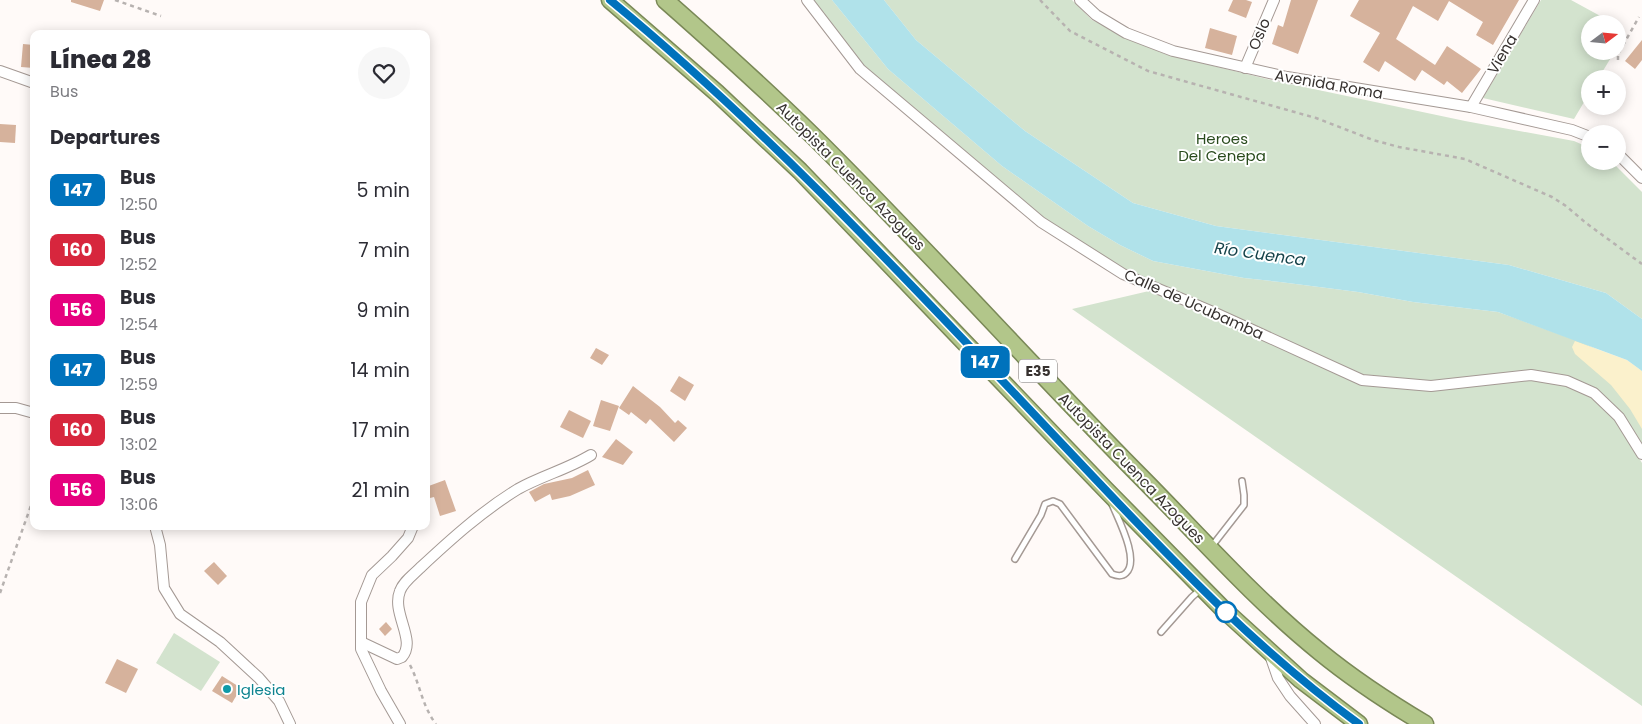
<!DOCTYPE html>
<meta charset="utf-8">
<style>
:root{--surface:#fff;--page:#f7f7f7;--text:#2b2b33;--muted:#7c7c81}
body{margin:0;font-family:Poppins,sans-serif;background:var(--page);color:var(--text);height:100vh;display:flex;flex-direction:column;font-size:19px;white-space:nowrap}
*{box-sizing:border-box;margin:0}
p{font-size:16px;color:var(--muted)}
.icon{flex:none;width:28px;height:28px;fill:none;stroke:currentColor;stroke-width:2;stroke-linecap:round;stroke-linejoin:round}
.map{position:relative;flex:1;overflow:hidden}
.details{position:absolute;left:30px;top:30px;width:400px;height:500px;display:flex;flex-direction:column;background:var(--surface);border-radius:10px;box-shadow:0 2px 12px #0003}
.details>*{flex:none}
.badge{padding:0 10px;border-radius:8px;font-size:18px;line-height:32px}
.needle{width:32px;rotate:74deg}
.buttons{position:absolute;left:1581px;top:15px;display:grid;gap:10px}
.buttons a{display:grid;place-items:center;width:45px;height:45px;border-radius:50%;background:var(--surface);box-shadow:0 2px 12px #0003;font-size:25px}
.map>.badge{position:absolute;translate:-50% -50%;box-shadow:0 0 0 2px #fff}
h2{padding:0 20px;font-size:19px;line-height:45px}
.round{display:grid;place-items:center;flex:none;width:52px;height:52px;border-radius:26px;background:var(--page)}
.summary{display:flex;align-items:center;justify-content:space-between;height:85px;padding:0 20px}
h1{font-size:24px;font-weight:800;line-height:38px}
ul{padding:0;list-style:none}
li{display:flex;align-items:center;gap:15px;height:60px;padding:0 20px}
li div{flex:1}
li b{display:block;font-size:19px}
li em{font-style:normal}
li .badge{min-width:55px;font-weight:700;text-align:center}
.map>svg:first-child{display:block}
.green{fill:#d3e3ce}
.sand{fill:#fbf1cc}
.water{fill:#b0e2ea}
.building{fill:#d6b29c}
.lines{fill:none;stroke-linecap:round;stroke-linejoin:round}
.service-casing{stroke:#a49994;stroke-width:8}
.minor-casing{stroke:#a49994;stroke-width:12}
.trunk-casing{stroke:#7a8857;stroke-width:19}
.path{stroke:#b7b2b0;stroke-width:2.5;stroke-dasharray:4 4;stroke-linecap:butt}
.service{stroke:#fff;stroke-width:5}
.minor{stroke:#fff;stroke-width:10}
.trunk{stroke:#b2c68a;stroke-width:16}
.line-casing{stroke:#fff;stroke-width:11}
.line{stroke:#0072bc;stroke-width:8}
.stop-dot{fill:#fff;stroke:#0072bc;stroke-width:2.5}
.culture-dot{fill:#0f9aa8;stroke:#fff;stroke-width:2}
.labels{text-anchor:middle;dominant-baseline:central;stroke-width:4;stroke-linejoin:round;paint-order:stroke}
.shield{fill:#fff;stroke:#726f6d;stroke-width:1}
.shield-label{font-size:14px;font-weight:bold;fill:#36312f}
.street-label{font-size:15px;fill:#36312f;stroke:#fff}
.park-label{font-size:15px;fill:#294b1d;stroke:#fff}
.culture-label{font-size:15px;fill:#0d838f;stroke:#fff;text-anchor:start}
.water-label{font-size:16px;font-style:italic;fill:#154249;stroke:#fff}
</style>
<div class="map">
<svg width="1642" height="724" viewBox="0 0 1642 724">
<rect width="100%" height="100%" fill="#fffaf8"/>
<g class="green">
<polygon points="807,0 832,0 888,69 1002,166 1088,226 1120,245 1153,261 1244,278 1280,282 1358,292 1413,302 1498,312 1581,342 1642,371 1642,454 1594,393 1531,375 1431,386 1362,380 1123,274 1041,222 861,69"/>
<polygon points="884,0 1072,0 1092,20 1165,54 1271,80 1465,121 1574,141 1590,148 1590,161 1611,161 1642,192 1642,319 1606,293 1509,265 1216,226 1133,203 1025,131 916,40"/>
<polygon points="1541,0 1571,0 1615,24 1590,24 1590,51 1615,51 1598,79 1590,79 1590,92 1574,119 1483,98"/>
<polygon points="1149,291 1360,383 1530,379 1568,385 1591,396 1616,420 1642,463 1642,706 1072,309"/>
<polygon points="174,633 220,662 201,691 156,663"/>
</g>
<polygon class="sand" points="1575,341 1627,360 1642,371 1642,429 1630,409 1611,385 1575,354 1572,347"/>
<polygon class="water" points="832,0 884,0 916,40 1025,131 1133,203 1216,226 1509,265 1606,293 1642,319 1642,371 1627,360 1498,312 1413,302 1358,292 1280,282 1244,278 1153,261 1120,245 1088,226 1002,166 888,69"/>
<g class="building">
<polygon points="71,0 104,0 100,11 71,2"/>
<polygon points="1233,0 1246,0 1252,2 1246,18 1228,11"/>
<polygon points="1291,0 1318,0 1298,54 1272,44 1278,25 1283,27"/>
<polygon points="1359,0 1519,0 1493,45 1476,35 1483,22 1449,1 1438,21 1413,6 1396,39 1435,65 1447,46 1481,69 1462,93 1447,81 1444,85 1422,70 1415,81 1385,61 1379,72 1363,62 1380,33 1350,16"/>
<polygon points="1210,28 1237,36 1232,55 1205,48"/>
<polygon points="1642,40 1642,60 1635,69 1625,61"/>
<polygon points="23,44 34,45 34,68 21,67"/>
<polygon points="0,124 16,125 15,143 0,142"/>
<polygon points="596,348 609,355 602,365 590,358"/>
<polygon points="679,376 694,385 685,401 670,391"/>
<polygon points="633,386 660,407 675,423 678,420 687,428 674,442 650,419 646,424 631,412 629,415 619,408"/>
<polygon points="601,400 619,406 610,431 593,426"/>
<polygon points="569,410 591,421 583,438 560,427"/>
<polygon points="616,439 633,452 623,465 602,457"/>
<polygon points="588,470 595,485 570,496 552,500 550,494 535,502 529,492 544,484 572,478"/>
<polygon points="445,480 456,511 440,516 434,497 426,499 426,487"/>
<polygon points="214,562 227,576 218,585 204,571"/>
<polygon points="386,622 392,629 385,636 379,629"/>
<polygon points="117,659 138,669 126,693 105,683"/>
<polygon points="222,676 241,688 232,703 212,691"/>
</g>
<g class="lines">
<g class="service-casing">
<g id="service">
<polyline points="1212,546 1244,505 1244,495 1242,481"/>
<path d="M1015,559L1041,515L1045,504L1053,501L1060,504L1112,574C1117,576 1122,577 1126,573C1140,560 1118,519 1112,504"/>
<polyline points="1161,632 1192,597 1200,590"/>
</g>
</g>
<g class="minor-casing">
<g id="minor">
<polyline points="807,0 860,69 1041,222 1123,274 1213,312 1362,380 1431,386 1531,375 1567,381 1594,393 1619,417 1642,454"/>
<polyline points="1080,0 1096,15 1126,33 1173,51 1287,77 1471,107 1572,130 1590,137"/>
<polyline points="1245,68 1274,0"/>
<polyline points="0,71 34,83"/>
<polyline points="1471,107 1534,0"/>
<polyline points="1618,154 1642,178"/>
<polyline points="0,408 16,408 34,413"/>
<polyline points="155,526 160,545 164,588 180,614 220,642 259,678 279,701 290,724"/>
<path d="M361,642L397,659L402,657C417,640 391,613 400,591C403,582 413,575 420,568C450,540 482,511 518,489C541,476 568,469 591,455"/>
<polyline points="1270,655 1278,678 1290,696 1315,724"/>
<polyline points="400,724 381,691 361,649 361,602 372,575 392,556 408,538 413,526"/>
</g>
</g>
<g class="trunk-casing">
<g id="trunk">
<polyline points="610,0 717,93 800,171 1106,490 1223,609 1301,680 1359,724"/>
<path d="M665,0C715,44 765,89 813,136C923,245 1027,361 1135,471C1196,532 1253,598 1320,652C1353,679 1388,702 1425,724"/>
</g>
</g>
<g class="path">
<polyline points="115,0 161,16"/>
<polyline points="1040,0 1070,31 1148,71 1316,118 1373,140 1399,147 1465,159 1552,197 1566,206 1586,223 1642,264"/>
<polyline points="1618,60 1618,54 1639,17"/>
<polyline points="0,593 34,497"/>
<path d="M410,665C420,684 422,706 436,724"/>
</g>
<use href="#service" class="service"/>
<use href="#minor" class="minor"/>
<use href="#trunk" class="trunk"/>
</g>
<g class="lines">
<g class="line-casing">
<path id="line" d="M610,0C768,130 907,280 1048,429C1146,532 1243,640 1359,724"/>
</g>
<use href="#line" class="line"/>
</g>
<circle class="stop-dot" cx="1226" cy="612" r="10"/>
<circle class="culture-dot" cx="227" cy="689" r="5"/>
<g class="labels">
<rect class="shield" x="1019" y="359.5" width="38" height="23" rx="4"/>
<g class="shield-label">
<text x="1038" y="371">E35</text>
</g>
<g class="street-label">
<text transform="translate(1259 34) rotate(-67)">Oslo</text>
<text transform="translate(1502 54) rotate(-60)">Viena</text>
<text transform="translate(1329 84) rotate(10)">Avenida Roma</text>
<text transform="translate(851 176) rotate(45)">Autopista Cuenca Azogues</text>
<text transform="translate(1194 304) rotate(24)">Calle de Ucubamba</text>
<text transform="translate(1132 468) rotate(46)">Autopista Cuenca Azogues</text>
</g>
<g class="park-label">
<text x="1222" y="138">Heroes<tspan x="1222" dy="17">Del Cenepa</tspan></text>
</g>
<g class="culture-label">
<text x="237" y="689">Iglesia</text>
</g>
<g class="water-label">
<text transform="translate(1260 254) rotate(8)">Río Cuenca</text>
</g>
</g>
</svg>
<div class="buttons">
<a><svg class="needle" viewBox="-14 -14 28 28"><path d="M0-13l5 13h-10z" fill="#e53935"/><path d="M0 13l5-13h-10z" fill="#7c7c81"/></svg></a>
<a>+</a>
<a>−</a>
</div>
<b class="badge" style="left:985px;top:362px;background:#0072bc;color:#fff">147</b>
<section class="details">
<div class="summary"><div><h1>Línea 28</h1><p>Bus</p></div><a class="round"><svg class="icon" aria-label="heart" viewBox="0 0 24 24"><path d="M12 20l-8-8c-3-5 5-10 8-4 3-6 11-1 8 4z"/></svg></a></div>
<h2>Departures</h2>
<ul>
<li><span class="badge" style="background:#0072bc;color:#fff">147</span><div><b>Bus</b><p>12:50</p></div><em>5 min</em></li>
<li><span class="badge" style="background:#d7263d;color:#fff">160</span><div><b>Bus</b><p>12:52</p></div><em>7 min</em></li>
<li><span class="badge" style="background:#e6007e;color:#fff">156</span><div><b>Bus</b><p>12:54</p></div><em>9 min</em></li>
<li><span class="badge" style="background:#0072bc;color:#fff">147</span><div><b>Bus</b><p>12:59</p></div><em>14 min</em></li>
<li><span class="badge" style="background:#d7263d;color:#fff">160</span><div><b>Bus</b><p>13:02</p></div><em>17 min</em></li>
<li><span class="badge" style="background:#e6007e;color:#fff">156</span><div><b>Bus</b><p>13:06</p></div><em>21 min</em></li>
</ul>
</section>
</div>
